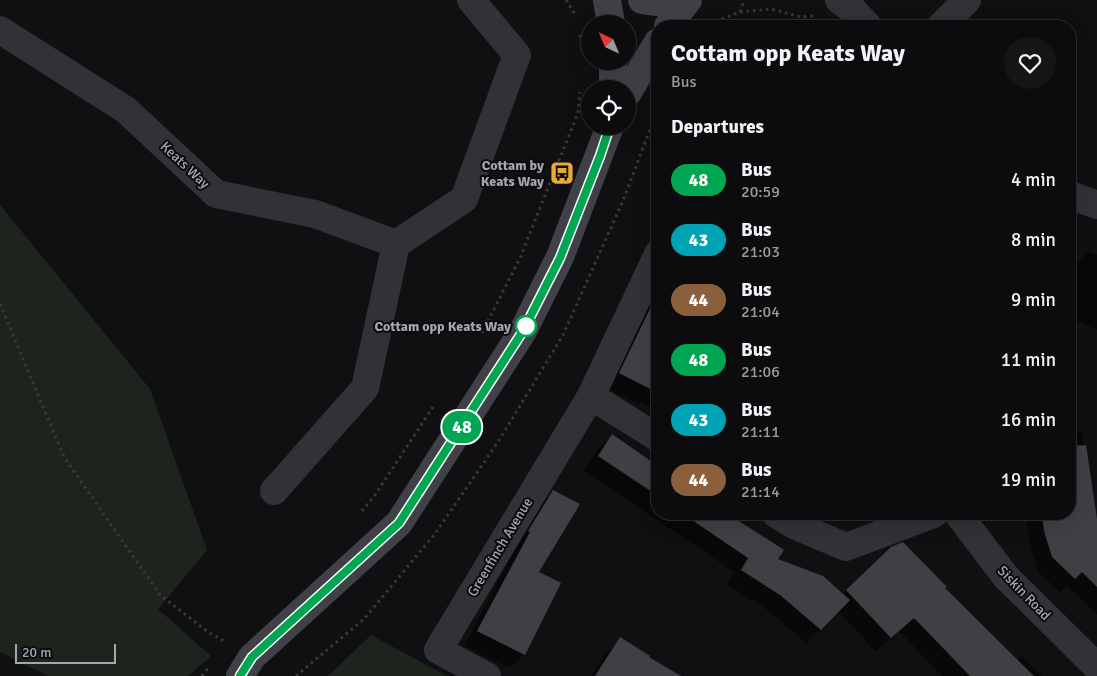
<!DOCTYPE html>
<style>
:root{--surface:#0c0c0e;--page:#151517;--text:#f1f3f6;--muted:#9a9b9e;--line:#2c2c2e}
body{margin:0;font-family:Signika,sans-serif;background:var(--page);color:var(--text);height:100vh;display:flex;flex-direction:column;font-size:19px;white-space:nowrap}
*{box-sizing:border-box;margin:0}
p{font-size:16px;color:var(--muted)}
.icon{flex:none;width:28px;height:28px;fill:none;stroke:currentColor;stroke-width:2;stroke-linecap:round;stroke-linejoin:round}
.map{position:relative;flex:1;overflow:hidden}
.sheet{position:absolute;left:651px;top:20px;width:425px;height:500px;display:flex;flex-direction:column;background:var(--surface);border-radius:20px;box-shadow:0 5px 20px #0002,0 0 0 1px var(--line)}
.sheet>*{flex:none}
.badge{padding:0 10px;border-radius:16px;font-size:18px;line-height:32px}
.needle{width:32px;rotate:316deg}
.tools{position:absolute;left:581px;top:15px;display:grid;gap:10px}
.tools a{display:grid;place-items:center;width:55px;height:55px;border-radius:50%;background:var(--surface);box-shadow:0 5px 20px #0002,0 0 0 1px var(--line);font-size:25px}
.scale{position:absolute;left:15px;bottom:12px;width:101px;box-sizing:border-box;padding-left:5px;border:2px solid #a2a7b2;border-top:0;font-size:14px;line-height:18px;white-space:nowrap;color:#a2a7b2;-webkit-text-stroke:4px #0b0b0c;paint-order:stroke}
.map>.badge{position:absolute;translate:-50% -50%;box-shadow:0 0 0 2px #fff}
h2{padding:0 20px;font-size:19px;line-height:45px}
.round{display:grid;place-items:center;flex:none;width:52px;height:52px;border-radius:26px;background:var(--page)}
.head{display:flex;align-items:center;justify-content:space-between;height:85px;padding:0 20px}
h1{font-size:24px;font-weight:800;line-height:38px}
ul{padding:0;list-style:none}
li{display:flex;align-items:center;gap:15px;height:60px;padding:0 20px}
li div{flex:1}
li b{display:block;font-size:19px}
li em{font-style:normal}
li .badge{min-width:55px;font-weight:700;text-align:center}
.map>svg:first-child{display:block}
.green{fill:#1d241e}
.shadow{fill:#0007}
.building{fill:#3f4044}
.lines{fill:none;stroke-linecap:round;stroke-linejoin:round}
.path{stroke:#38393d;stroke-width:3;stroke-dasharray:2.5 4;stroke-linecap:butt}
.street{stroke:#313236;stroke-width:28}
.secondary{stroke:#404146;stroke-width:28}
.line-casing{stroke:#fff;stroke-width:11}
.line{stroke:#00a651;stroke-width:8}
.stop-dot{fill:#fff;stroke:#00a651;stroke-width:2.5}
.labels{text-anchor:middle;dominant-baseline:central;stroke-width:4;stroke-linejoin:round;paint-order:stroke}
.street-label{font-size:14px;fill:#a2a7b2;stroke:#0b0b0c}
.poi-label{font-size:14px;font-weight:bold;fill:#a2a7b2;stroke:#0b0b0c;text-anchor:end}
.stop-label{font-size:14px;font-weight:bold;fill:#a2a7b2;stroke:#0b0b0c;text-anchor:end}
</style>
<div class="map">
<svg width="1097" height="676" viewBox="0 0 1097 676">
<rect width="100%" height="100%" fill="#101012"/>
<g class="green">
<polygon points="0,205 150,389 207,550 158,609 211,656 188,676 48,676 0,652"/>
<polygon points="371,635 447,676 328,676"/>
</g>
<g class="shadow">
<polygon points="1088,252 1097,255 1097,329 1070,319 1070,276 1074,266"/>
<polygon points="658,284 658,409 640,402 638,404 606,388"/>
<polygon points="1082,432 1097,528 1097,615 1067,585 1060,592 1038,572 1030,546 1026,514 1070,514 1070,433"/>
<polygon points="612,436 658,468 658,514 725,514 782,551 777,560 843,595 891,548 944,589 1017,661 1022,656 1042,676 942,676 899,631 876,652 838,611 806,643 766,609 727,584 734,572 584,471 597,450"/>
<polygon points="553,492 524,654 509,668 464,646 516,547 514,546 538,506"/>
<polygon points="621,639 648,657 679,676 591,676 606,653"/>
</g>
<g class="building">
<polygon points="658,292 658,393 619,373"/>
<polygon points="612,434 658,466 658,496 598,456"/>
<polygon points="1086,445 1097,519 1097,587 1082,572 1075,579 1052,557 1044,531 1042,514 1070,514 1070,446"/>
<polygon points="553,490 580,504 539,572 561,583 525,655 477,631 530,532 528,531"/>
<polygon points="683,514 728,514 784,550 778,559 823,576 850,600 821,630 780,595 741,570 748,558"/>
<polygon points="903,542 947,587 945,588 1034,676 970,676 914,618 891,638 846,590 891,547"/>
<polygon points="620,637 650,656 649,657 681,676 595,676"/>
</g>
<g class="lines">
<g class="path">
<polyline points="566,0 575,14"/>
<polyline points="740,12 744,0"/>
<polyline points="711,26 717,21 740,12 771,9 801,17 813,16"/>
<polyline points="580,35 582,51"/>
<polyline points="0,304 64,457 160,595 208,632 226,642"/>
<polyline points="482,333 520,258 578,113 580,92"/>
<polyline points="362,511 375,495 433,407"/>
<polyline points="202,676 209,667"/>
<polyline points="296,676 364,619 434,535 498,442 563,335 622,203 658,109"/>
</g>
<g class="street">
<polyline points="839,0 853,10 868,26"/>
<polyline points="941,26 967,0"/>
<polyline points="0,30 126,110 216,194 315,214 396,244 464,199 517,55 471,0"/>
<polyline points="1070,195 1097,205"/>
<polyline points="591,396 658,438"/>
<polyline points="274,491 365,388 396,244"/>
<polyline points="776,514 794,525 846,547 934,514"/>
<polyline points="958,514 1006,577 1097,667"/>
<polyline points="487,676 438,650 591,396 658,254"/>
</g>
<g class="secondary">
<polyline points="607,0 611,24"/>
<polyline points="642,0 655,2 672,0"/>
<polyline points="668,26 688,0"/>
<polyline points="613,61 613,89"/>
<polyline points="628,92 658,42"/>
<polyline points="240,676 252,657 399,523 523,331 560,257 610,126"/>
</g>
</g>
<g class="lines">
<g class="line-casing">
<polyline id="line" points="240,676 252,657 399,523 523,331 560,258 600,156 610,126"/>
</g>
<use href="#line" class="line"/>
</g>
<defs>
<g id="bus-square" transform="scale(1.25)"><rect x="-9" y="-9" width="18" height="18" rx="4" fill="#e6ac34" stroke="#0b0b0c"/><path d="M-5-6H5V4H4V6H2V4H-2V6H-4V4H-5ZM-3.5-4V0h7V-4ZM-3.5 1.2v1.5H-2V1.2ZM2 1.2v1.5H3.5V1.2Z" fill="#111"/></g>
</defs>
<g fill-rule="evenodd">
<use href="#bus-square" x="562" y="173"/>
</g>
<circle class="stop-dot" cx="526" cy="326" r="10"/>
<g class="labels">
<g class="street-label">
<text transform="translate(185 165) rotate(43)">Keats Way</text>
<text transform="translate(500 547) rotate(-59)">Greenfinch Avenue</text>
<text transform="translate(1024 593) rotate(46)">Siskin Road</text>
</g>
<g class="poi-label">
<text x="544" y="165">Cottam by<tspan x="544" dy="16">Keats Way</tspan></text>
</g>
<g class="stop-label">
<text x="511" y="326">Cottam opp Keats Way</text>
</g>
</g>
</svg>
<div class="tools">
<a><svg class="needle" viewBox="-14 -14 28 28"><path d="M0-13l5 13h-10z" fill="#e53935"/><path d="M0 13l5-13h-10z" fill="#9a9b9e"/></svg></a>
<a><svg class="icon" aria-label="locate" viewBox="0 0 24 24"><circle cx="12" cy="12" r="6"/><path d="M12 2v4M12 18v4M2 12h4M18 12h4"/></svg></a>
</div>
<div class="scale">20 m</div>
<b class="badge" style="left:462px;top:427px;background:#00a651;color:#fff">48</b>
<section class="sheet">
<div class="head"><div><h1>Cottam opp Keats Way</h1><p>Bus</p></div><a class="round"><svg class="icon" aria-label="heart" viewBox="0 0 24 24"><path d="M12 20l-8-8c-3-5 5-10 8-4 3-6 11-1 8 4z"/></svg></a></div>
<h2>Departures</h2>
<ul>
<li><span class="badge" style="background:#00a651;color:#fff">48</span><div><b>Bus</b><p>20:59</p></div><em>4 min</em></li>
<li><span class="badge" style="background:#00a3b4;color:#fff">43</span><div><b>Bus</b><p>21:03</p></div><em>8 min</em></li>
<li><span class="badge" style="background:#8b5e3c;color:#fff">44</span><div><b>Bus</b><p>21:04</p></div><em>9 min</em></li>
<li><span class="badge" style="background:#00a651;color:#fff">48</span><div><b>Bus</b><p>21:06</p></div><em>11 min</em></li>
<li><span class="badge" style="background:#00a3b4;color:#fff">43</span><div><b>Bus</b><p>21:11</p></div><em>16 min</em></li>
<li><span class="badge" style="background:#8b5e3c;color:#fff">44</span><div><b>Bus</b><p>21:14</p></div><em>19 min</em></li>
</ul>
</section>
</div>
